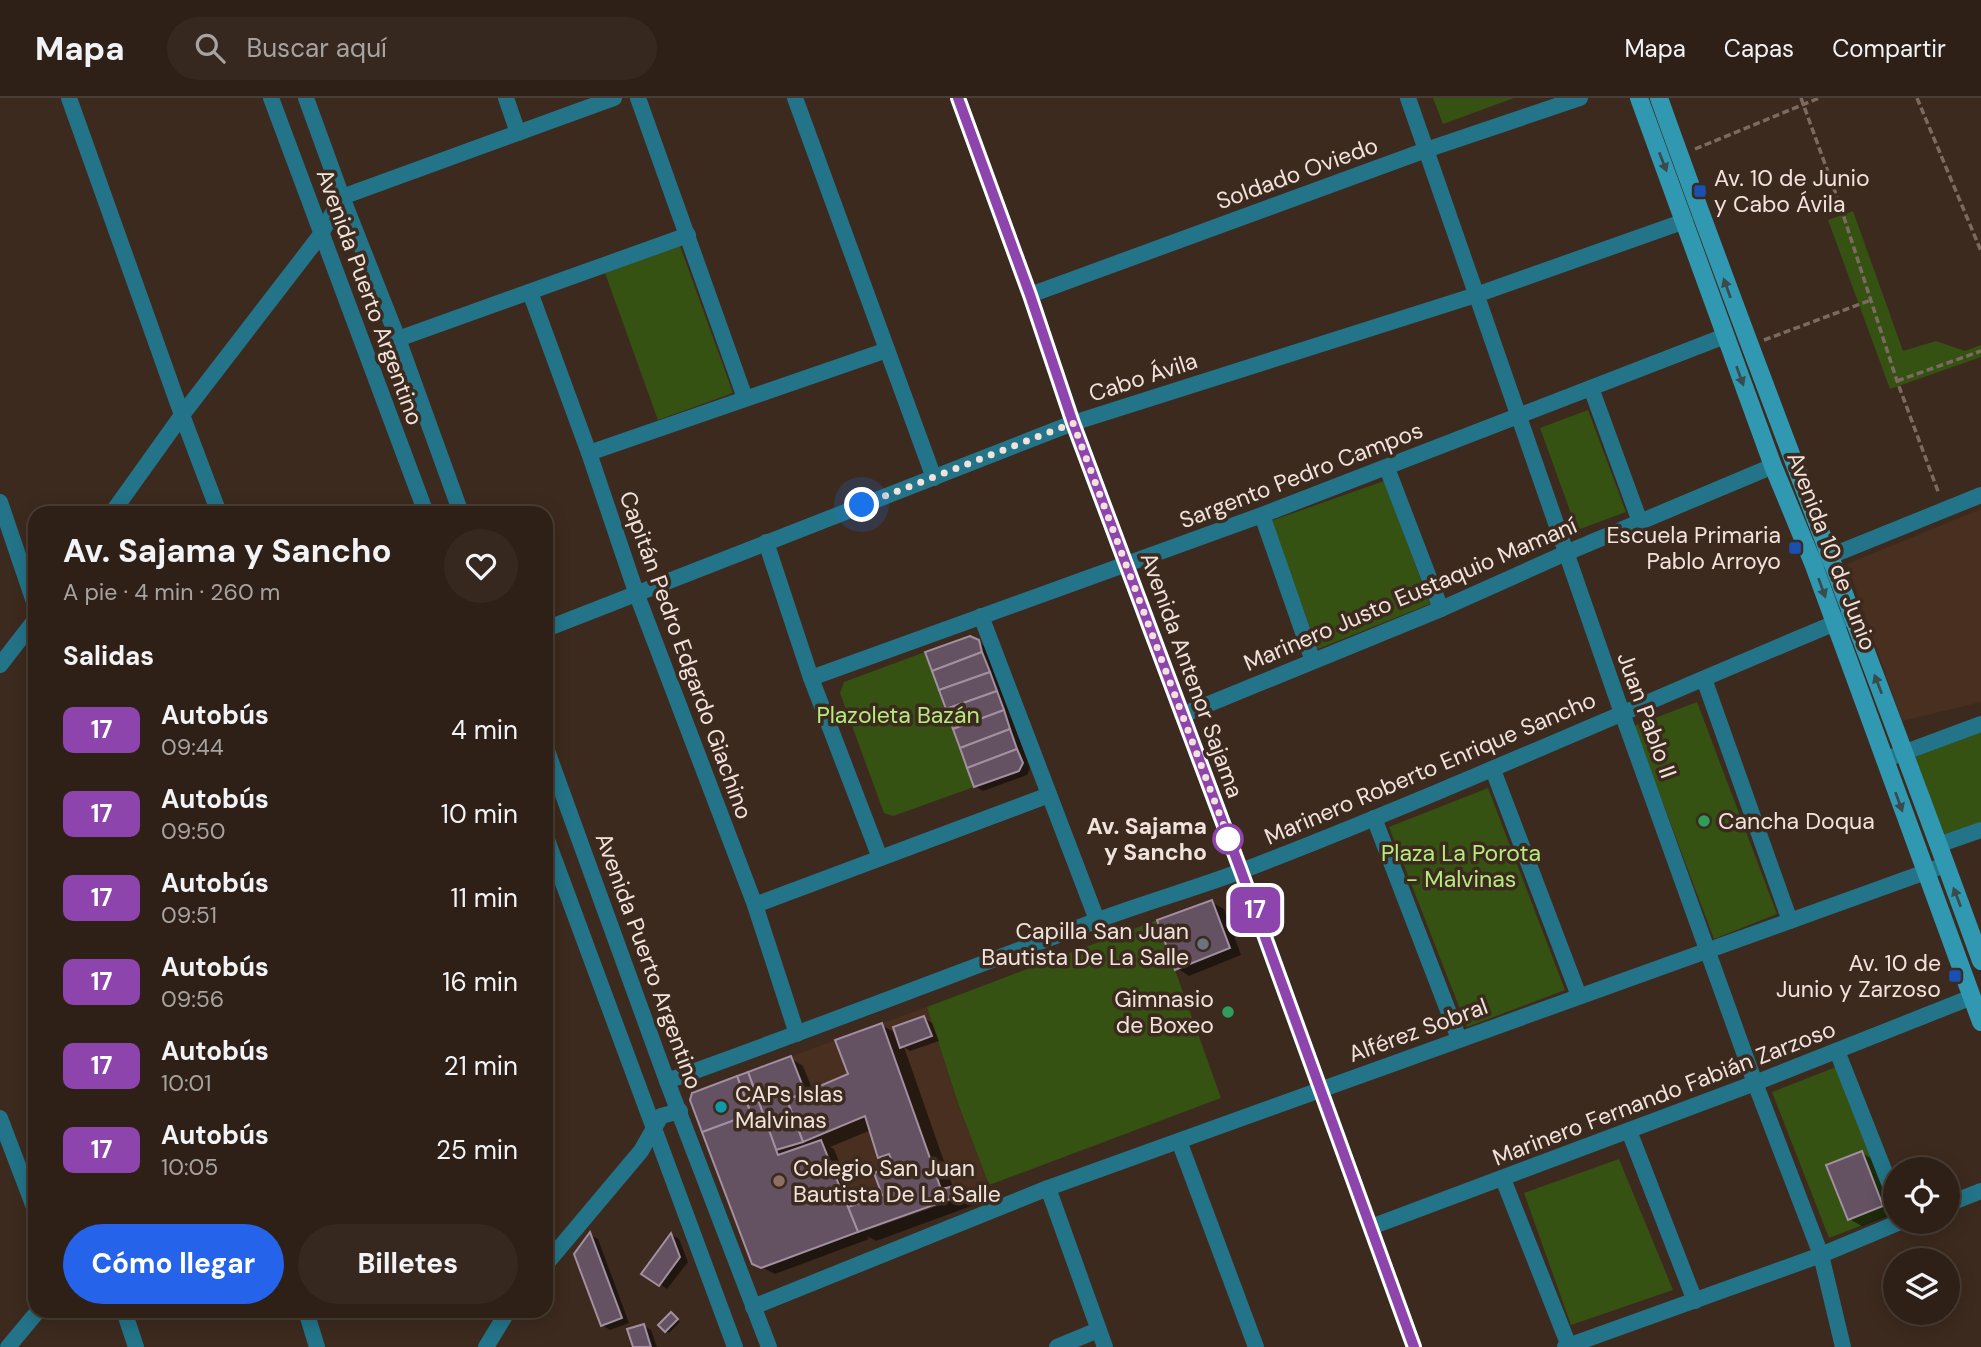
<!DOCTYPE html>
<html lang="es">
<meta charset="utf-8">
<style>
:root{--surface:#2e2016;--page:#36281f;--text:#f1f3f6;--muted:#a7a3a1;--line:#493e35;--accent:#2563eb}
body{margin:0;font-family:"DM Sans",sans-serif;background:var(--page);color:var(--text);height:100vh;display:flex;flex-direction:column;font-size:26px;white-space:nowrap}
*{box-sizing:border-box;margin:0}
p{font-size:23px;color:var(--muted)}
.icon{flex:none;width:38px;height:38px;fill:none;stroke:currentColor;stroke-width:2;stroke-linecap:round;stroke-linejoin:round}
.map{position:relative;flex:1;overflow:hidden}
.details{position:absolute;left:28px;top:408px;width:525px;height:812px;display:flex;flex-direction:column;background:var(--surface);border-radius:21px;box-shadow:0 4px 18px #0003,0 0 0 2px var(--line)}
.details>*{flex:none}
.badge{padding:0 14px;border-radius:10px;font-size:24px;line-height:46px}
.tools{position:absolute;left:1883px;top:1059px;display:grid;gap:14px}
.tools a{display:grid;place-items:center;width:77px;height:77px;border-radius:50%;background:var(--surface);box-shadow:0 4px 18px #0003,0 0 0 2px var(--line);font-size:35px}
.you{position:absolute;width:35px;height:35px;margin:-18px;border:5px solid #fff;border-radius:50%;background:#1a73e8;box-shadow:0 0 0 10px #1a73e833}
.map>.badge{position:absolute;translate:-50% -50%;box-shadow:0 0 0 4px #fff}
h2{padding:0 35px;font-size:26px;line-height:63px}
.round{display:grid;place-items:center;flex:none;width:74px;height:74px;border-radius:37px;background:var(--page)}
.overview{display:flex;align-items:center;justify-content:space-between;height:119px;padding:0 35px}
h1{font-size:33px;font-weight:700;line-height:52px}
.button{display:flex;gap:14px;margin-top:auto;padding:14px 35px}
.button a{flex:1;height:80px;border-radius:42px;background:var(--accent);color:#fff;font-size:28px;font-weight:700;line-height:80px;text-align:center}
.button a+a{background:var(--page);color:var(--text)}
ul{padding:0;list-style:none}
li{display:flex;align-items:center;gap:21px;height:84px;padding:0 35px}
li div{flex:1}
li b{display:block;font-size:26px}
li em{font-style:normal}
li .badge{min-width:77px;font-weight:700;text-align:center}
header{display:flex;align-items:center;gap:42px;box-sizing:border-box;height:98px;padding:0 35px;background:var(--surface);border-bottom:2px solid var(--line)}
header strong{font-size:33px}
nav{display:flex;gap:38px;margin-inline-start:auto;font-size:24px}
.search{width:490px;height:63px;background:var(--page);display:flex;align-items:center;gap:18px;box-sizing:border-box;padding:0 24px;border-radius:38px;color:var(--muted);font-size:26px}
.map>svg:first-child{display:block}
.built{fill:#482f1f}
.green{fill:#355212}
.shadow{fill:#0007;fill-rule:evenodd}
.building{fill:#645262;stroke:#a38fa1;stroke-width:2}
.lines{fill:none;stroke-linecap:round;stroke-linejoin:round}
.path{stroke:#7b6a5f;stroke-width:3.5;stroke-dasharray:7 3.5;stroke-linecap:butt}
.street{stroke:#237489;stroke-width:16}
.secondary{stroke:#3198b2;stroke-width:18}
.oneway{fill:#394b4a}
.line-casing{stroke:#fff;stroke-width:16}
.line{stroke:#8e44ad;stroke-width:10}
.walk{stroke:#f0e3dc;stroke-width:7;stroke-dasharray:0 12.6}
.transit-dot{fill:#1a4fb4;stroke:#3d2a1e;stroke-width:2.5}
.leisure-dot{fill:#2e9e5b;stroke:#3d2a1e;stroke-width:2.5}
.stop-dot{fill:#fff;stroke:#8e44ad;stroke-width:3.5}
.worship-dot{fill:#6b7280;stroke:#3d2a1e;stroke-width:2.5}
.culture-dot{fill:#0f9aa8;stroke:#3d2a1e;stroke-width:2.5}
.education-dot{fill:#8d6e63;stroke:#3d2a1e;stroke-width:2.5}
.labels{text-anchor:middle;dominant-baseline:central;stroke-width:7;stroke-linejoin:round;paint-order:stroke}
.street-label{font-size:23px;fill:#f0e3dc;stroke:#3d2a1e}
.poi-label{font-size:23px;fill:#f0e3dc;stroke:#3d2a1e;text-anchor:start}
.park-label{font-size:23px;fill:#b4ec7e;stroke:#3d2a1e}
.stop-label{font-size:23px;font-weight:bold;fill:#f0e3dc;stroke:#3d2a1e;text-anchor:end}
</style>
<header>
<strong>Mapa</strong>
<div class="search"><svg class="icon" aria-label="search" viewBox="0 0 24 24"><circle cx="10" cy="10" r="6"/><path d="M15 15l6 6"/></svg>Buscar aquí</div>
<nav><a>Mapa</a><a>Capas</a><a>Compartir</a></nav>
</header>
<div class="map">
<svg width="1981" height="1249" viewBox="0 0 1981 1249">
<rect width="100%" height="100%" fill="#3d2a1e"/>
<g class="built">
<polygon points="1981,411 1981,604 1902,623 1847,466"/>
<polygon points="927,909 959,1008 989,1087 858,1134 822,1042 778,1057 748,974"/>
</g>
<g class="green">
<polygon points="1433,0 1514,0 1443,26"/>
<polygon points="1853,113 1903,253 1936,243 1965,253 1981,247 1981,259 1890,291 1828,122"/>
<polygon points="680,148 733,295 658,322 605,175"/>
<polygon points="1588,312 1626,414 1577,432 1540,330"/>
<polygon points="1384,383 1430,506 1318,551 1271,423"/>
<polygon points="925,554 974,689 893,718 884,715 840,595 844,584"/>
<polygon points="1697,604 1777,816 1714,841 1634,628"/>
<polygon points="1981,634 1981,726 1942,740 1913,660"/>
<polygon points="1488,690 1565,892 1467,929 1389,729"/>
<polygon points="1157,822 1221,1000 989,1087 959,1008 927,909"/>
<polygon points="1836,969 1893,1115 1829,1140 1772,994"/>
<polygon points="1619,1061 1673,1192 1571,1227 1524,1095"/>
</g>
<g class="shadow">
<polygon points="970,540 986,549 1030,670 1027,677 983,693 975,688"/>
<polygon points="1211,804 1224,811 1241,857 1189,878 1177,870"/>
<path d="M924,920L932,925L939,943L910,953L904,949L953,1089L971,1100L974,1107L876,1143L867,1138L869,1141L775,1176L753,1165L790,960L803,968L813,993L851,977L882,927L897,936ZM871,1032L879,1059L894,1068L884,1098L856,1108L834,1051L830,1049ZM961,1095L963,1099L868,1132V1128Z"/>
<polygon points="1862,1055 1874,1062 1895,1115 1862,1128 1849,1121"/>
<polygon points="590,1137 598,1141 629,1225 610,1232 602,1227"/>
<polygon points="672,1137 679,1141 688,1164 667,1191 643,1175"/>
<polygon points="672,1216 680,1224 669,1235 666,1233"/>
<polygon points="644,1228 651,1232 657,1249 635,1249"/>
</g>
<g class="building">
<polygon points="970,538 979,542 982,554 932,573 925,554"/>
<polygon points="982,554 990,574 939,592 932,573"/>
<polygon points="990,574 997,593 946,611 939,592"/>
<polygon points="997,593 1004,612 953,631 946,611"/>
<polygon points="1004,612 1010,631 960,650 953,631"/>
<polygon points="1010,631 1017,651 967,670 960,650"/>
<polygon points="1017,651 1023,665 1019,673 974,689 967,670"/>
<polygon points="1212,802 1230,850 1175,872 1157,822"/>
<polygon points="924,918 932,938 900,950 893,929"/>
<polygon points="882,925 941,1091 955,1088 959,1098 858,1134 848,1109 882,1097 874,1075 893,1066 889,1056 878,1060 865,1018 803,1044 787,1002 848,976 835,942"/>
<polygon points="791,958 805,994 787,1002 803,1044 776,1052 748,974"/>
<polygon points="748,974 778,1057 821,1042 858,1134 761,1170 752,1166 702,1034 751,1016 737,978"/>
<polygon points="737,978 751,1016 702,1034 690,1002 692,995"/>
<polygon points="1862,1053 1883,1108 1848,1122 1826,1067"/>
<polygon points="590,1134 622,1220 601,1228 574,1156"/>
<polygon points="671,1135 680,1159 659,1188 641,1176"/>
<polygon points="671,1214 678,1221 665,1234 658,1227"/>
<polygon points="644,1226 651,1249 633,1249 627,1231"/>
</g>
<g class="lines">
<g class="path">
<polyline points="1801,0 1841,110 1897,283 1939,396"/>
<polyline points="1917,0 1981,153"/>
<polyline points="1695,51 1819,0"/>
<polyline points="1764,242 1871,202"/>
<polyline points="1897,283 1981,253"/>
</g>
<g class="street">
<polyline points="69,0 182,317 219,415"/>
<polyline points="271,0 426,415"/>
<polyline points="306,0 342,99 398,241 461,415"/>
<polyline points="506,0 518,35"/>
<polyline points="638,0 745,300"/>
<polyline points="795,0 934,380"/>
<polyline points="958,0 1030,197 1073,325 1241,773 1414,1249"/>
<polyline points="1408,0 1622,615 1755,985 1821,1157 1843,1249"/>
<polyline points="530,194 589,355 637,497 755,807 797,936"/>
<polyline points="1030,197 1426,52 1580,0"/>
<polyline points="398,241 688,137"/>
<polyline points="1591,290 1640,424"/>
<polyline points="589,355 887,252"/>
<polyline points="1387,370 1441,511"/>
<polyline points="0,404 35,507"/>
<polyline points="112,415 182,317 319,139 342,99 614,0"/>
<polyline points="1262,417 1313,563"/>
<polyline points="766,444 811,580 880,760"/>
<polyline points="1818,463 1981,397"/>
<polyline points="981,518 1097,822"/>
<polyline points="546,531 1073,325 1476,197 1685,123"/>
<polyline points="0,567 35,522"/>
<polyline points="811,580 1262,417 1725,238"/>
<polyline points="1704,581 1790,823"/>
<polyline points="1182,617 1441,511 1566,455 1773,368"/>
<polyline points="546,650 667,983 769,1249"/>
<polyline points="1884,662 1981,626"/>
<polyline points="1493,672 1579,898"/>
<polyline points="1374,720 1459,941"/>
<polyline points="546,739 735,1249"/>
<polyline points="1938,747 1981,732"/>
<polyline points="755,807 1049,697"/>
<polyline points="1837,953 1895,1100"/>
<path d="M667,983C810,932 951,877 1093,824C1143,805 1194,791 1244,772C1449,693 1649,602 1852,518"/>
<polyline points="0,1020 35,1112"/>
<polyline points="1629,1033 1695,1203"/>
<polyline points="1179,1043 1256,1249"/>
<polyline points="1503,1081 1569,1248"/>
<polyline points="1048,1090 1105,1249"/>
<polyline points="1948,1106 1981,1093"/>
<polyline points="1371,1129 1755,985 1972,899"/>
<polyline points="546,1166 641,1053 661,1018 680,1013"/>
<polyline points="753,1209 1048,1090 1945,767"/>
<polyline points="124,1213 136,1249"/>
<polyline points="306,1213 317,1249"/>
<polyline points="8,1249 38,1213"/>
<polyline points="486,1249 508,1213"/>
<polyline points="1057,1249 1098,1232"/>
<polyline points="1565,1249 1821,1157 1900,1124"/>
</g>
<g class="secondary">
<polyline points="1639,0 1773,368 1813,465 1981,924"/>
<path d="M1659,0C1762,289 1877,574 1981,863"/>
</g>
</g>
<defs><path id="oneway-solid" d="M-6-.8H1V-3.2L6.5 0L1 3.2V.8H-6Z" transform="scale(1.75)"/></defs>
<g class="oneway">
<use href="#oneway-solid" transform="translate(1663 64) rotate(69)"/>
<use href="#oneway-solid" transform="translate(1727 190) rotate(-110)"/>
<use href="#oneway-solid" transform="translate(1740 278) rotate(70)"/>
<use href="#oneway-solid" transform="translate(1822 490) rotate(70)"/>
<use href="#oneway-solid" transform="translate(1878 586) rotate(-111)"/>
<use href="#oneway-solid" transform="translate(1899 704) rotate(70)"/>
<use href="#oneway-solid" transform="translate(1957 799) rotate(-111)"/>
</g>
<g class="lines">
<g class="line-casing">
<polyline id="line" points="958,0 1030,197 1073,325 1241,773 1414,1249"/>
</g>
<use href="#line" class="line"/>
<polyline class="walk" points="862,407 1073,325 1231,747 1228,741"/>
</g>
<g class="transit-dot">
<rect x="1693" y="86" width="14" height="14" rx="3.5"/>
<rect x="1788" y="443" width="14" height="14" rx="3.5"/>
<rect x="1948" y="871" width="14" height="14" rx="3.5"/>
</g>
<g class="leisure-dot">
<circle cx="1704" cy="723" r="7"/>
<circle cx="1228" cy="914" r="7"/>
</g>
<circle class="stop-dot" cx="1228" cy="741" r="14"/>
<circle class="worship-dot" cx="1203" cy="846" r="7"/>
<circle class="culture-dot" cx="721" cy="1009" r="7"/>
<circle class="education-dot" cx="779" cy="1083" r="7"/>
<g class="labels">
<g class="street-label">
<text transform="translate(1297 75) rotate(-20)">Soldado Oviedo</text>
<text transform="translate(370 199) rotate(70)">Avenida Puerto Argentino</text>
<text transform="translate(1143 279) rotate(-18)">Cabo Ávila</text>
<text transform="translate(1301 377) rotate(-21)">Sargento Pedro Campos</text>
<text transform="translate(1832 453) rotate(69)">Avenida 10 de Junio</text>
<text transform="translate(1410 496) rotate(-23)">Marinero Justo Eustaquio Mamaní</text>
<text transform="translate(686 557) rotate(70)">Capitán Pedro Edgardo Giachino</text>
<text transform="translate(1192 577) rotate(70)">Avenida Antenor Sajama</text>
<text transform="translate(1647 617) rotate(70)">Juan Pablo II</text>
<text transform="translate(1430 670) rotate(-23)">Marinero Roberto Enrique Sancho</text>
<text transform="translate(649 863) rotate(70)">Avenida Puerto Argentino</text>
<text transform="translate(1418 932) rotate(-20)">Alférez Sobral</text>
<text transform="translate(1664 995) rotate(-21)">Marinero Fernando Fabián Zarzoso</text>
</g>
<g class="poi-label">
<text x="1714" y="80">Av. 10 de Junio<tspan x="1714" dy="26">y Cabo Ávila</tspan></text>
<text x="1781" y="437" text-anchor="end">Escuela Primaria<tspan x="1781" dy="26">Pablo Arroyo</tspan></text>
<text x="1718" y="723">Cancha Doqua</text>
<text x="1189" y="833" text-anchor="end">Capilla San Juan<tspan x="1189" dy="26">Bautista De La Salle</tspan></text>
<text x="1941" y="865" text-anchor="end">Av. 10 de<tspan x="1941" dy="26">Junio y Zarzoso</tspan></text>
<text x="1214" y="901" text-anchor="end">Gimnasio<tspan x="1214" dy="26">de Boxeo</tspan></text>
<text x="735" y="996">CAPs Islas<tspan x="735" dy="26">Malvinas</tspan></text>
<text x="793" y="1070">Colegio San Juan<tspan x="793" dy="26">Bautista De La Salle</tspan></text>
</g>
<g class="park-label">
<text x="898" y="617">Plazoleta Bazán</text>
<text x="1461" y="755">Plaza La Porota<tspan x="1461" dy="26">- Malvinas</tspan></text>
</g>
<g class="stop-label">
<text x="1207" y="728">Av. Sajama<tspan x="1207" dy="26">y Sancho</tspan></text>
</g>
</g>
</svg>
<div class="tools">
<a><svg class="icon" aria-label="locate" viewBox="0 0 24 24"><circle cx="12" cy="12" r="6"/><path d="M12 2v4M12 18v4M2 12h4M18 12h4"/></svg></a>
<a><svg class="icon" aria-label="layers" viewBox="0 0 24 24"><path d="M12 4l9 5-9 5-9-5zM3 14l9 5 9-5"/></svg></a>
</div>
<div class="you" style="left:862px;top:407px"></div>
<b class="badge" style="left:1255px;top:812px;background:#8e44ad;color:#fff">17</b>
<section class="details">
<div class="overview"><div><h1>Av. Sajama y Sancho</h1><p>A pie · 4 min · 260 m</p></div><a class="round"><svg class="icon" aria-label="heart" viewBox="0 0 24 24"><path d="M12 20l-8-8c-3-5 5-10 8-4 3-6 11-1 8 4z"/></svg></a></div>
<h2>Salidas</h2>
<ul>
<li><span class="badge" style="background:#8e44ad;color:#fff">17</span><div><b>Autobús</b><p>09:44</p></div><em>4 min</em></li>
<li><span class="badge" style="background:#8e44ad;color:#fff">17</span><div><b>Autobús</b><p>09:50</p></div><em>10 min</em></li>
<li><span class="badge" style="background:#8e44ad;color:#fff">17</span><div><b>Autobús</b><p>09:51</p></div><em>11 min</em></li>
<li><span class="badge" style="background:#8e44ad;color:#fff">17</span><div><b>Autobús</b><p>09:56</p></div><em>16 min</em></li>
<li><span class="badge" style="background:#8e44ad;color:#fff">17</span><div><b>Autobús</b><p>10:01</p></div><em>21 min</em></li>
<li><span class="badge" style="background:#8e44ad;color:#fff">17</span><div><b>Autobús</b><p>10:05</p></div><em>25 min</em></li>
</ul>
<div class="button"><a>Cómo llegar</a><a>Billetes</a></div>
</section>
</div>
